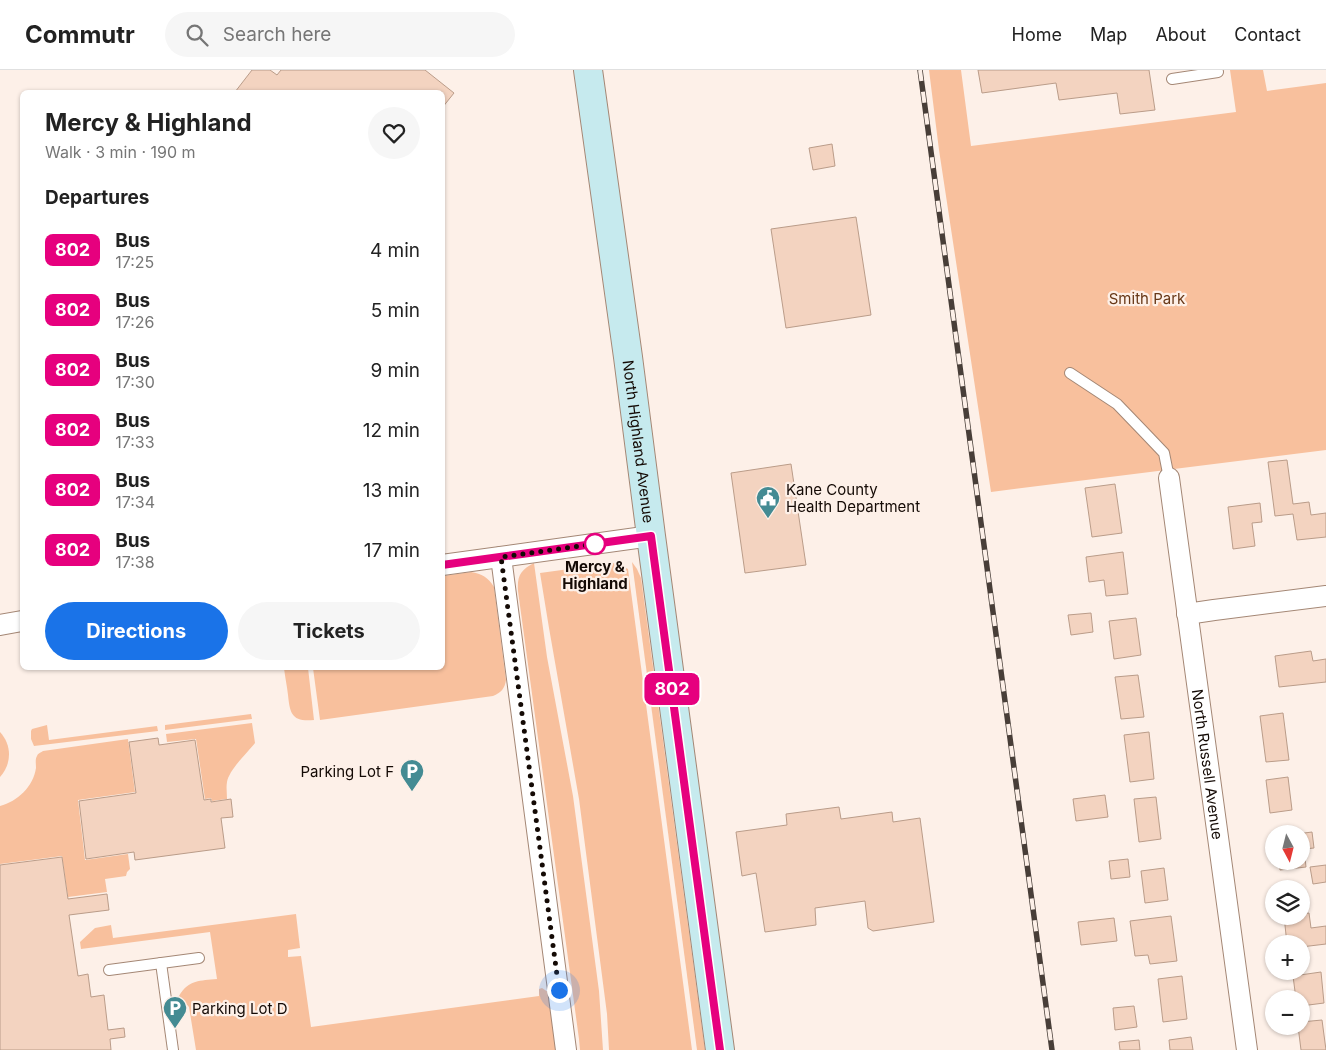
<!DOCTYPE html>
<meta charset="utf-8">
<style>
:root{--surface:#fff;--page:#f6f6f6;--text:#222;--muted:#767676;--line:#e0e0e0;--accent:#1a73e8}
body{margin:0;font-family:Inter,sans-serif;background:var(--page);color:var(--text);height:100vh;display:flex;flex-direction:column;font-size:19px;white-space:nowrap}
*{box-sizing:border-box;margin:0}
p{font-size:16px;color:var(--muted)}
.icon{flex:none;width:28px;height:28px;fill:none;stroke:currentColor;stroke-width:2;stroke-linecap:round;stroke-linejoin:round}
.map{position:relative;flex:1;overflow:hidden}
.panel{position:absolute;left:20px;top:20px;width:425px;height:580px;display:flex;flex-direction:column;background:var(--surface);border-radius:8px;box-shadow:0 1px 4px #0004}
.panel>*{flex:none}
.badge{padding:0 10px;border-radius:8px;font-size:18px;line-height:32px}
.needle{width:32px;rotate:173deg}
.buttons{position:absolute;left:1265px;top:755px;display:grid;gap:10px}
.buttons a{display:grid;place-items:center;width:45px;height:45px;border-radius:50%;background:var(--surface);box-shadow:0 1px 4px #0004;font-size:25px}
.you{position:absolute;width:25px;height:25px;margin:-12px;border:4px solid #fff;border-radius:50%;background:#1a73e8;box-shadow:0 0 0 8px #1a73e833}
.map>.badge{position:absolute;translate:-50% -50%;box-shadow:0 0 0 2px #fff}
h2{padding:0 25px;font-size:19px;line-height:45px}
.round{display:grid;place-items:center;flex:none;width:52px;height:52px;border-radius:26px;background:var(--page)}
.overview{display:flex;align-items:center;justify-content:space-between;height:85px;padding:0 25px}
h1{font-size:24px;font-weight:700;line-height:38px}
.action{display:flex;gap:10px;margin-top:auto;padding:10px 25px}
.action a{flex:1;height:58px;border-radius:30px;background:var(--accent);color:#fff;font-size:20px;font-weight:700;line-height:58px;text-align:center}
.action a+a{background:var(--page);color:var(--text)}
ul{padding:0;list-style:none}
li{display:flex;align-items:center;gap:15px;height:60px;padding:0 25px}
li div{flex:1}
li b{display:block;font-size:19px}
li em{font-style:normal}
li .badge{min-width:55px;font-weight:700;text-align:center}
header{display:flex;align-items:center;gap:30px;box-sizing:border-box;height:70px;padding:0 25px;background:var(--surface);border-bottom:1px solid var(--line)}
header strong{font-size:24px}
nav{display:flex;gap:28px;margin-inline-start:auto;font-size:18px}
.search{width:350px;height:45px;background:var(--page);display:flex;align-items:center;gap:12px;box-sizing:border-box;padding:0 18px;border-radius:28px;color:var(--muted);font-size:19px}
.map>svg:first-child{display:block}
.green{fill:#f8c09d}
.building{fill:#f3d3c0;stroke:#ba9c89}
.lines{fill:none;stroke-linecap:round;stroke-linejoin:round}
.lane-casing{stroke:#a48775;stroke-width:12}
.street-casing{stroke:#a48775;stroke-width:22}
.secondary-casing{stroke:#a48775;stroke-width:30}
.lane{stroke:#fff;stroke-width:10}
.street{stroke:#fff;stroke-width:20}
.secondary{stroke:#c6eaee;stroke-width:28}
.rail-casing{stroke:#483e38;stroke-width:5.5}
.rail{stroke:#fdf0e8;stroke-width:4;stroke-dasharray:11;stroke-linecap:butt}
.line-casing{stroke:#fff;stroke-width:11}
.line{stroke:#e6007e;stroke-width:8}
.walk{stroke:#140a05;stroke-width:5;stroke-dasharray:0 9}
.stop-dot{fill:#fff;stroke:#e6007e;stroke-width:2.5}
.labels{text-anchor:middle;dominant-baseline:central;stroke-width:4.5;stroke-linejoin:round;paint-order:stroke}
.park-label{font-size:15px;fill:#683817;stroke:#fdf0e8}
.street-label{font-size:15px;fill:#140a05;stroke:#fdf0e8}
.poi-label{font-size:15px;fill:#140a05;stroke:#fdf0e8;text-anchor:start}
.stop-label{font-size:15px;font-weight:bold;fill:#140a05;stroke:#fdf0e8}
</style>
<header>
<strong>Commutr</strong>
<div class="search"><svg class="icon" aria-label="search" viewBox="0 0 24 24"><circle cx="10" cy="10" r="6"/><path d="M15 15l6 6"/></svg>Search here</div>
<nav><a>Home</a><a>Map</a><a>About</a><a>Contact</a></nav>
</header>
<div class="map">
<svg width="1326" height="980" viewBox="0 0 1326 980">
<rect width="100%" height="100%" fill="#fdf0e8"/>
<g class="green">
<polygon points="929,0 961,0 971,76 1236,42 1230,0 1263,0 1267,21 1326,13 1326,380 991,422 939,80"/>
<polygon points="632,492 637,499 641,508 705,980 697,980"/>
<path d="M534,493L547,587L573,726L599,921L603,980H580L579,969L518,521C517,505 521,500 534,493Z"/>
<polygon points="613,493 619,494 628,499 692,980 609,980 607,944 579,729 549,558 540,503"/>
<path d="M471,502C482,504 488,507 494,517L506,610C505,618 501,623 493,626L320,650L313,598H442L443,506Z"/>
<path d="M284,598H308L314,650C292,652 290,644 288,625C287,616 285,607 284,598Z"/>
<polygon points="251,644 252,649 165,660 165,655"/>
<path d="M252,653L255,673C247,683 229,700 227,712C226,718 227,723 227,729L212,731L211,728L205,729L196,669L167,672L166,664Z"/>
<polygon points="47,655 49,670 157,656 158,661 34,676 31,669 31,661 32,659"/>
<path d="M0,662C12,675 12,694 0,707Z"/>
<path d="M128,669L135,722L78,730L85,790L128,784L130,799L127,802L126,806L105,809L107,822L68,827L62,786L0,794V736C18,731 33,717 36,698C36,694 35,689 37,686C38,683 40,683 43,681Z"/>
<path d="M296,844L300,878L288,880V887L301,886L311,957L539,926V919L542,918L548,922L550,925L556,980H196L189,937L179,926C189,909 200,911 217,909L210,862L81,879L80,872L95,858L111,855L113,868Z"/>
</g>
<g class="building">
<polygon points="252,0 270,0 277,5 281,0 425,0 454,23 442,38 442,22 235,22"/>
<polygon points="978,0 1149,0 1155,40 1120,44 1117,23 1059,30 1056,13 982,23"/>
<polygon points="832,74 835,96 813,100 809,78"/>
<polygon points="856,147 871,245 786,258 771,159"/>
<polygon points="1287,390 1293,434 1309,432 1311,445 1326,443 1326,467 1297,470 1293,444 1275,446 1268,392"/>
<polygon points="791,394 806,495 745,503 731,403"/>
<polygon points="1115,414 1122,463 1092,467 1085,418"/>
<polygon points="1260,433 1262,452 1252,453 1255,476 1233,479 1228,437"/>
<polygon points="1123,482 1128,524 1106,526 1104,510 1089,512 1086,487"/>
<polygon points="1091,543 1093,562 1071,565 1068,545"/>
<polygon points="1136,548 1141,585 1114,589 1109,551"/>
<polygon points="1311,581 1313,591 1326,589 1326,612 1279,617 1275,586"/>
<polygon points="1138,605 1144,647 1121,649 1115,607"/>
<polygon points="1283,643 1289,690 1266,692 1260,646"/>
<polygon points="1149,662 1154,709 1130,712 1124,665"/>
<polygon points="158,668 159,675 195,670 204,730 211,729 211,732 231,729 233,747 221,748 225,778 135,790 134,782 86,789 79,731 136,723 129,672"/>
<polygon points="1288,707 1292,740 1270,743 1266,710"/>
<polygon points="1105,725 1108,747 1076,751 1073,729"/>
<polygon points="1156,727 1161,769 1139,772 1134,729"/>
<polygon points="839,737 841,749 892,742 893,752 920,748 934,852 873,861 868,858 865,831 815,838 816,855 765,862 756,803 742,806 736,762 787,755 786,744"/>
<polygon points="1312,762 1314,778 1304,779 1306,797 1280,800 1279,791 1301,791 1301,764 1297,764"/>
<polygon points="62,787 68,829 107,824 109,840 69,845 78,906 88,904 91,927 104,925 108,960 124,958 125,967 110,969 111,980 0,980 0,795"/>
<polygon points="1128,789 1130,807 1111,809 1109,791"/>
<polygon points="1326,795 1326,812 1313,814 1310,797"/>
<polygon points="1164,798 1168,830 1145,833 1141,801"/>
<polygon points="1309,843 1311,858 1326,856 1326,874 1301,877 1301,874 1287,874 1284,846 1301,846 1301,844"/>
<polygon points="1171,846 1177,891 1150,894 1148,885 1135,886 1130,851"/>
<polygon points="1114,848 1117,871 1081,875 1078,852"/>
<polygon points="1321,902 1324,933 1301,936 1301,929 1296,929 1293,906"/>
<polygon points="1182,906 1187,949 1163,952 1158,909"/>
<polygon points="1134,936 1137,957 1115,960 1113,938"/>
<polygon points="1322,950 1326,980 1301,980 1298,956 1301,956 1301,952"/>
<polygon points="1191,967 1193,980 1170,980 1169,970"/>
<polygon points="1139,970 1140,980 1120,980 1119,972"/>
</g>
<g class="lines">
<g class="lane-casing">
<g id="lane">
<polyline points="1172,9 1218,2 1217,0"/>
<polyline points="1070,303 1117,334 1143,361 1164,383 1169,408"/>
<polyline points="161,893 173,980"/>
<polyline points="109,900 199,888"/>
</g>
</g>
<g class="street-casing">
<g id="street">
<path id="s1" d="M1169,408L1247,980"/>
<polyline points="501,487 566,980"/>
<polyline points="442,495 651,466"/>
<polyline points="1187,544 1214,540 1326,526"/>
<polyline points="0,555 22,551"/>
</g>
</g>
<g class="secondary-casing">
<g id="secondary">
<path id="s2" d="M588,0L628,287L651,466L720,980"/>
</g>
</g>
<use href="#lane" class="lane"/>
<use href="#street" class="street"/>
<use href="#secondary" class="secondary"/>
<g class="rail-casing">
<polyline id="rail" points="920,0 1052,980"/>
</g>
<use href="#rail" class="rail"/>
</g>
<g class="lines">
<g class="line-casing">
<polyline id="line" points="442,495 651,466 720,980"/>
</g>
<use href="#line" class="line"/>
<polyline class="walk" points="559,920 501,487 595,474"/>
</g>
<defs>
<g id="civic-pin" transform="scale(1.25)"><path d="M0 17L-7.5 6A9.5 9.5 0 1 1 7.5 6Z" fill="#448b93" stroke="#fdf0e8"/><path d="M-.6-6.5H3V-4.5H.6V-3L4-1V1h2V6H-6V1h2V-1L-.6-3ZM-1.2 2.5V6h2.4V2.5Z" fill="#fff"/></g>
<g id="parking-pin" transform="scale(1.25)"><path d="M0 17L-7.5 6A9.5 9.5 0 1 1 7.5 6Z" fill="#448b93" stroke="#fdf0e8"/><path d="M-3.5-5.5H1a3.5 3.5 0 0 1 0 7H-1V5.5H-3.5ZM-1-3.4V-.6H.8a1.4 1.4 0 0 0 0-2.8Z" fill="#fff"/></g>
</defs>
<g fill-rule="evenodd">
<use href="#civic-pin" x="768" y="428"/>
<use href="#parking-pin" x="412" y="701"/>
<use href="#parking-pin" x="175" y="938"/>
</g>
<circle class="stop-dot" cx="595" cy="474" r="10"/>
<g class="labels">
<g class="park-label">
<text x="1147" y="228">Smith Park</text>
</g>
<g class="street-label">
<text stroke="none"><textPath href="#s2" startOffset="375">North Highland Avenue</textPath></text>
<text stroke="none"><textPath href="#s1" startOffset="289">North Russell Avenue</textPath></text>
</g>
<g class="poi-label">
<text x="786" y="419">Kane County<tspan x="786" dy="17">Health Department</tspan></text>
<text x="394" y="701" text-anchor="end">Parking Lot F</text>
<text x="192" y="938">Parking Lot D</text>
</g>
<g class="stop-label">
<text x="595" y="496">Mercy &amp;<tspan x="595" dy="17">Highland</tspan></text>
</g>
</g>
</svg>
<div class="buttons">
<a><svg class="needle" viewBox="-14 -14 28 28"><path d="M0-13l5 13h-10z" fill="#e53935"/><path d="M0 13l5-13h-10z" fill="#767676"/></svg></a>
<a><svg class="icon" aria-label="layers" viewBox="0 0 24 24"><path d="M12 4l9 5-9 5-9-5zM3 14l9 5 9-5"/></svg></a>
<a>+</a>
<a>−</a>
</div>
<div class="you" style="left:559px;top:920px"></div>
<b class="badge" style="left:672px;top:619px;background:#e6007e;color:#fff">802</b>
<section class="panel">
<div class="overview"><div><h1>Mercy &amp; Highland</h1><p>Walk · 3 min · 190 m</p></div><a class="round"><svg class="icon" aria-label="heart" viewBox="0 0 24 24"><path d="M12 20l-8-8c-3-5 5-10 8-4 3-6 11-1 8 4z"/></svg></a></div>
<h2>Departures</h2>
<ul>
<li><span class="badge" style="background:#e6007e;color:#fff">802</span><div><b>Bus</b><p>17:25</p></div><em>4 min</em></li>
<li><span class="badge" style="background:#e6007e;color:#fff">802</span><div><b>Bus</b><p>17:26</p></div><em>5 min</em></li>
<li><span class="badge" style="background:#e6007e;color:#fff">802</span><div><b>Bus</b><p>17:30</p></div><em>9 min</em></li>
<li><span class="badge" style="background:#e6007e;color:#fff">802</span><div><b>Bus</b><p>17:33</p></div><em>12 min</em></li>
<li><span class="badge" style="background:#e6007e;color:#fff">802</span><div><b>Bus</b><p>17:34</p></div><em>13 min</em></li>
<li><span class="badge" style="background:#e6007e;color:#fff">802</span><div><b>Bus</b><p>17:38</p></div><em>17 min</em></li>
</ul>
<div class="action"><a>Directions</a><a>Tickets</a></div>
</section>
</div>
